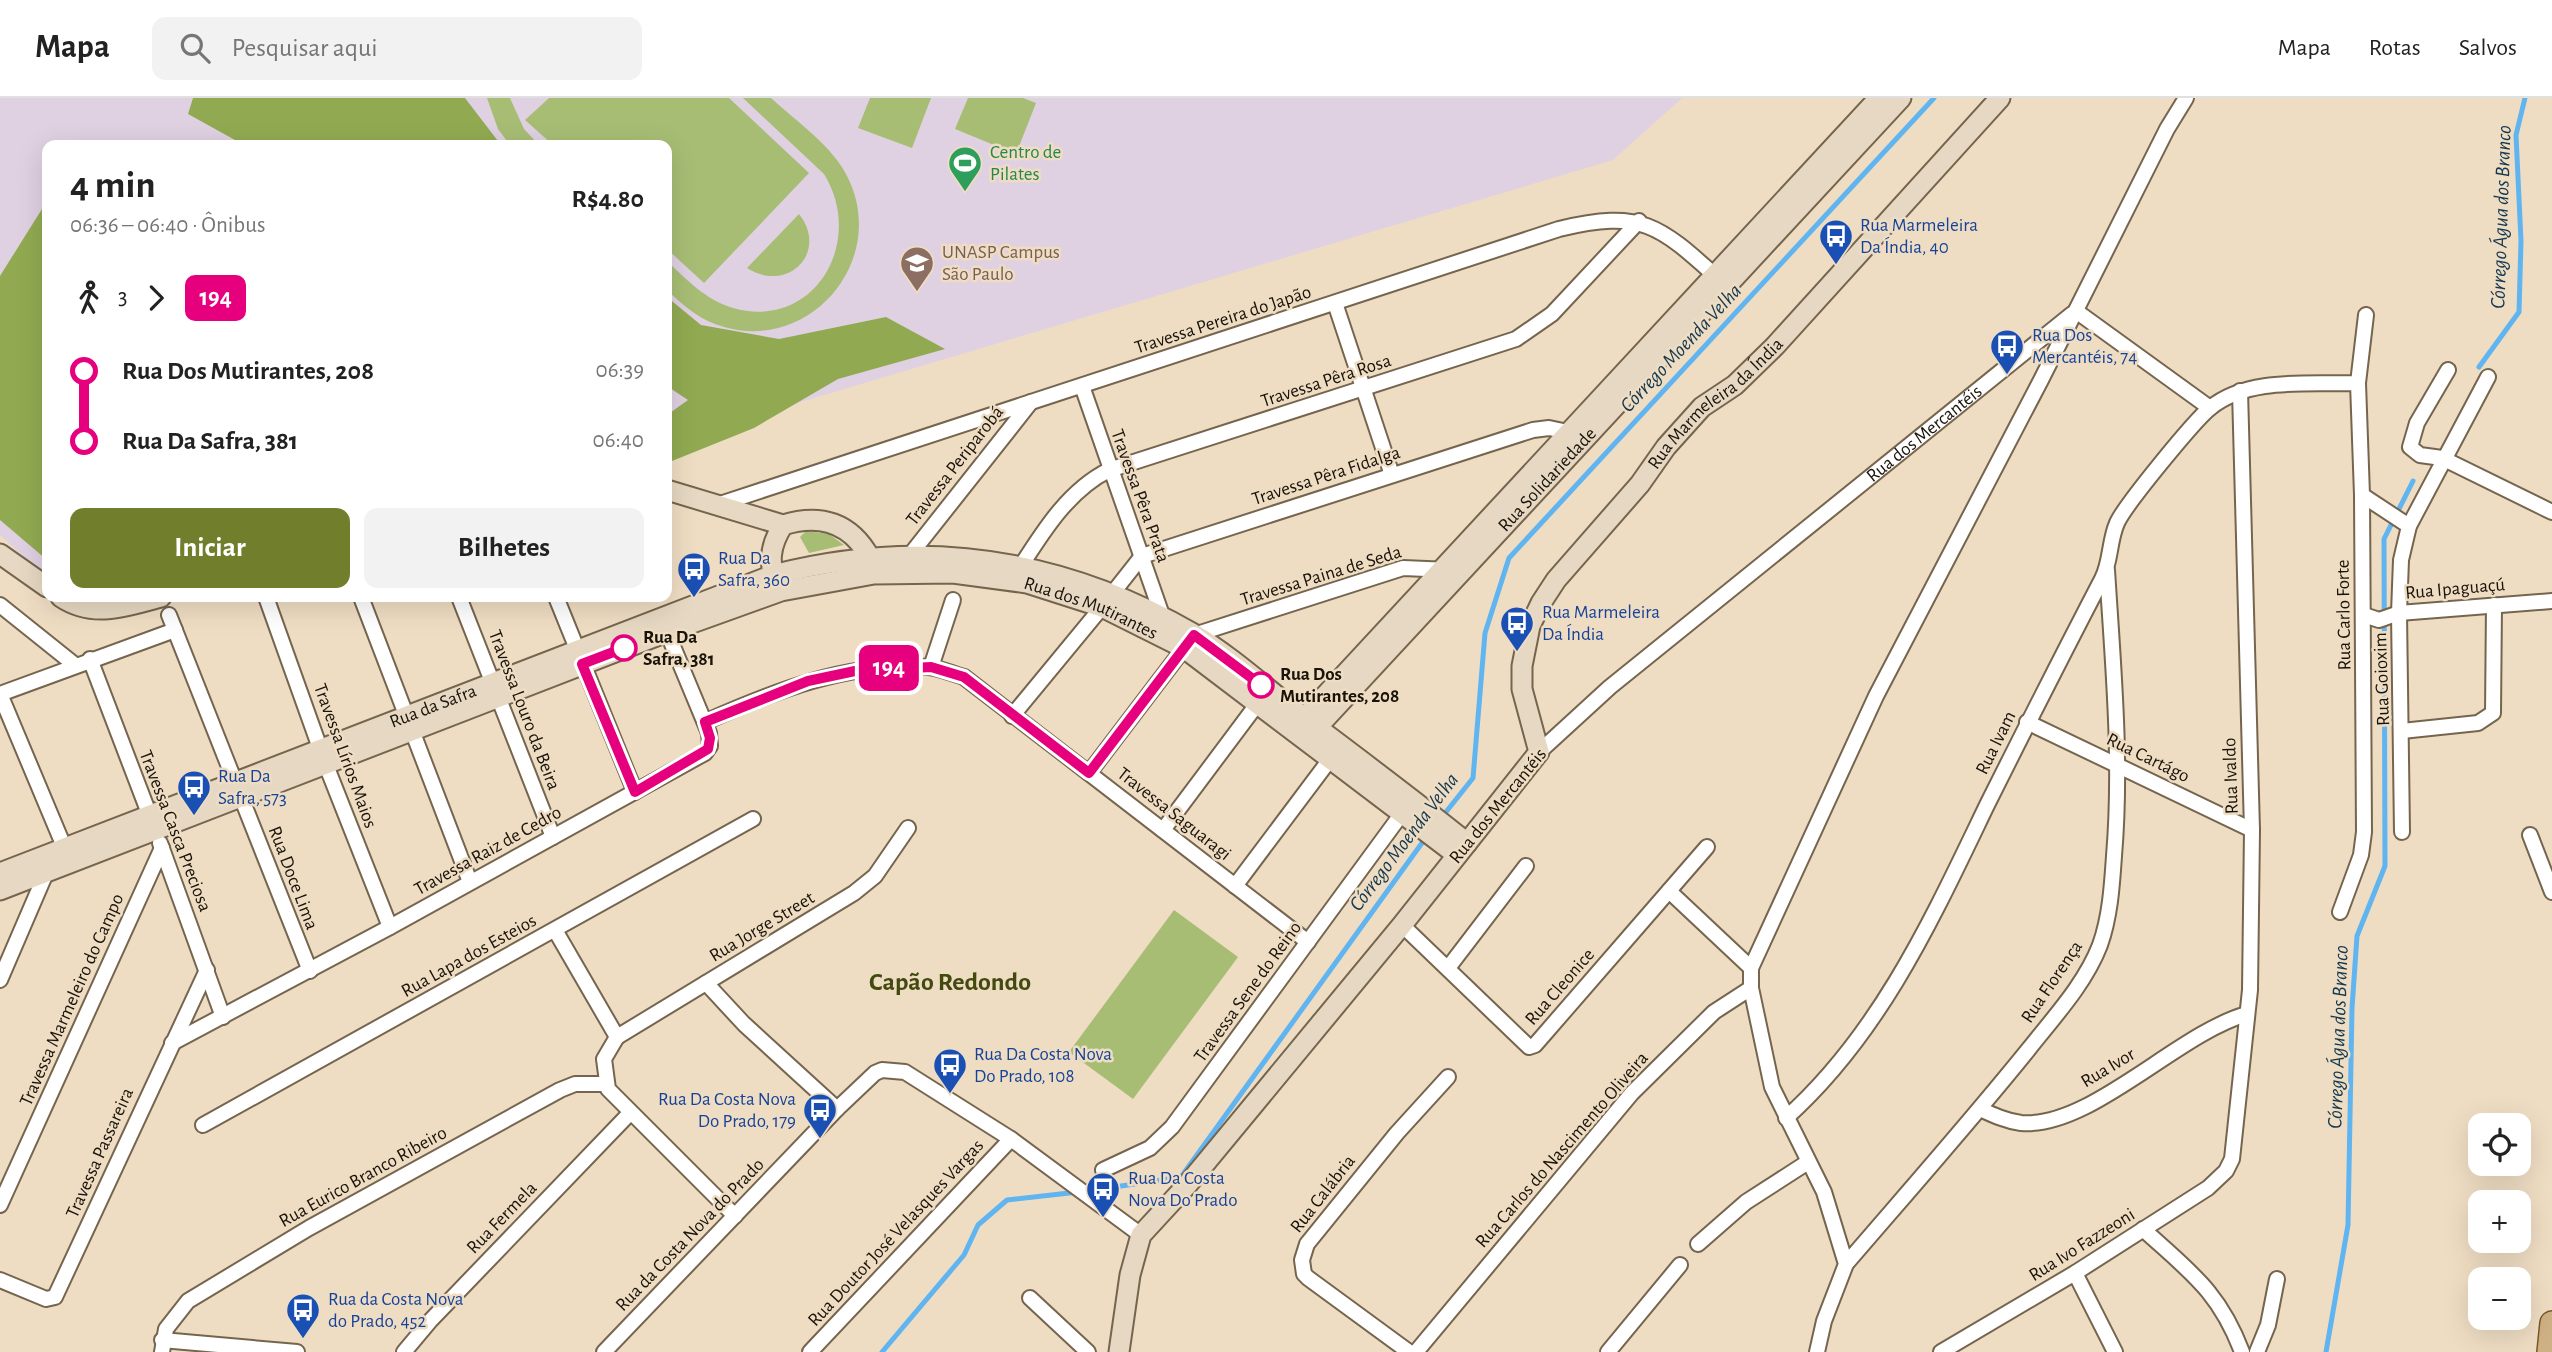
<!DOCTYPE html>
<html lang="pt">
<meta charset="utf-8">
<style>
:root{--surface:#fff;--page:#f2f2f2;--text:#222;--muted:#767676;--line:#e0e0e0;--accent:#717e2b}
body{margin:0;font-family:"Alegreya Sans",sans-serif;background:var(--page);color:var(--text);height:100vh;display:flex;flex-direction:column;font-size:26px;white-space:nowrap}
*{box-sizing:border-box;margin:0}
p{font-size:23px;color:var(--muted)}
.icon{flex:none;width:38px;height:38px;fill:none;stroke:currentColor;stroke-width:2;stroke-linecap:round;stroke-linejoin:round}
.map{position:relative;flex:1;overflow:hidden}
.drawer{position:absolute;left:42px;top:42px;width:630px;height:462px;display:flex;flex-direction:column;background:var(--surface);border-radius:14px;box-shadow:0 7px 28px #0002}
.drawer>*{flex:none}
.badge{padding:0 14px;border-radius:10px;font-size:24px;line-height:46px}
.fabs{position:absolute;left:2468px;top:1015px;display:grid;gap:14px}
.fabs a{display:grid;place-items:center;width:63px;height:63px;border-radius:14px;background:var(--surface);box-shadow:0 7px 28px #0002;font-size:35px}
.map>.badge{position:absolute;translate:-50% -50%;box-shadow:0 0 0 4px #fff}
.legs{display:flex;align-items:center;gap:10px;height:77px;padding:0 28px;font-size:23px}
.legs p{margin-inline-start:auto}
.head{display:flex;align-items:center;justify-content:space-between;height:119px;padding:0 28px}
h1{font-size:38px;font-weight:600;line-height:52px}
.button{display:flex;gap:14px;margin-top:auto;padding:14px 28px}
.button a{flex:1;height:80px;border-radius:14px;background:var(--accent);color:#fff;font-size:28px;font-weight:600;line-height:80px;text-align:center}
.button a+a{background:var(--page);color:var(--text)}
ul{padding:0 28px;list-style:none}
li{display:flex;align-items:center;gap:24px;height:70px;font-size:26px}
li i{display:grid;place-items:center;width:10px;height:100%;margin:0 9px;background:currentColor}
li i::after{content:'';width:18px;height:18px;margin:-9px;border:5px solid;border-radius:50%;background:var(--surface)}
li p{margin-inline-start:auto}
li:first-child i{background:linear-gradient(#0000 50%,currentColor 0)}
li:last-child i{background:linear-gradient(currentColor 50%,#0000 0)}
header{display:flex;align-items:center;gap:42px;box-sizing:border-box;height:98px;padding:0 35px;background:var(--surface);border-bottom:2px solid var(--line)}
header strong{font-size:33px}
nav{display:flex;gap:38px;margin-inline-start:auto;font-size:24px}
.search{width:490px;height:63px;background:var(--page);display:flex;align-items:center;gap:18px;box-sizing:border-box;padding:0 24px;border-radius:14px;color:var(--muted);font-size:26px}
.map>svg:first-child{display:block}
.education{fill:#dfd0e2}
.green{fill:#a7bd74}
.forest{fill:#91aa51}
.lines{fill:none;stroke-linecap:round;stroke-linejoin:round}
.stream{stroke:#60b4f0;stroke-width:5}
.street-casing{stroke:#75654e;stroke-width:18}
.secondary-casing{stroke:#75654e;stroke-width:23}
.primary-casing{stroke:#795825;stroke-width:26}
.street{stroke:#fff;stroke-width:14}
.secondary{stroke:#e6d8c2;stroke-width:19}
.primary{stroke:#ceb185;stroke-width:23}
.line-1-casing{stroke:#fff;stroke-width:16}
.line-1{stroke:#e6007e;stroke-width:10}
.stop-1-dot{fill:#fff;stroke:#e6007e;stroke-width:3.5}
.labels{text-anchor:middle;dominant-baseline:central;stroke-width:5;stroke-linejoin:round;paint-order:stroke}
.leisure-label{font-size:19px;fill:#27864d;stroke:#efddc3;text-anchor:start}
.transit-label{font-size:19px;fill:#164399;stroke:#efddc3;text-anchor:start}
.education-label{font-size:19px;fill:#785e54;stroke:#efddc3;text-anchor:start}
.street-label{font-size:19px;fill:#19130a;stroke:#efddc3}
.stop-label{font-size:19px;font-weight:bold;fill:#19130a;stroke:#efddc3;text-anchor:start}
.water-label{font-size:21px;font-style:italic;fill:#143850;stroke:#efddc3}
.district-label{font-size:26px;font-weight:bold;fill:#424a10;stroke:#efddc3}
</style>
<header>
<strong>Mapa</strong>
<div class="search"><svg class="icon" aria-label="search" viewBox="0 0 24 24"><circle cx="10" cy="10" r="6"/><path d="M15 15l6 6"/></svg>Pesquisar aqui</div>
<nav><a>Mapa</a><a>Rotas</a><a>Salvos</a></nav>
</header>
<div class="map">
<svg width="2552" height="1254" viewBox="0 0 2552 1254">
<rect width="100%" height="100%" fill="#efddc3"/>
<polygon class="education" points="0,0 1682,0 1613,62 720,328 667,347 667,47 47,47 47,480 0,437"/>
<g class="green">
<polygon points="487,0 510,0 524,31 539,47 510,47 498,31"/>
<polygon points="549,0 729,0 809,75 704,185 667,151 667,47 553,47 525,22"/>
<path d="M743,0H771C797,24 833,48 848,80C888,161 812,254 724,229C701,223 684,208 667,192V163C687,182 706,202 733,210C814,233 866,144 824,76Z"/>
<polygon points="870,0 931,0 912,50 858,30"/>
<polygon points="968,0 1023,0 1036,5 1016,56 955,31"/>
<path d="M799,116C829,154 788,196 747,170Z"/>
<polygon points="806,433 829,436 844,447 809,455 800,439"/>
<polygon points="1174,812 1238,859 1133,1001 1069,954"/>
</g>
<g class="forest">
<polygon points="193,0 465,0 501,47 244,47 188,16"/>
<polygon points="47,103 47,462 0,422 0,178"/>
<polygon points="667,199 701,227 779,241 886,219 945,251 838,281 754,330 667,365 667,317 688,302 667,288"/>
</g>
<g class="lines">
<g class="stream">
<polyline points="2479,269 2519,214 2521,143 2516,37 2525,0"/>
<polyline points="1442,719 1473,680 1485,535 1509,460 1934,0"/>
<polyline points="1088,1093 1181,1079 1427,738"/>
<polyline points="882,1254 964,1157 978,1127 1007,1102 1078,1094"/>
<polyline points="2326,1254 2348,1127 2352,910 2357,838 2385,768 2384,441 2413,383"/>
</g>
<g class="street-casing">
<g id="street">
<polyline points="1335,205 1392,377"/>
<polyline points="2076,213 2210,310"/>
<polyline points="2448,272 2417,325 2410,349 2420,357 2442,360 2552,414"/>
<polyline points="1082,288 1163,520"/>
<polyline points="2362,397 2409,428"/>
<path d="M717,407L1559,131C1643,111 1659,127 1721,183"/>
<polyline points="910,457 1031,304"/>
<path d="M1021,468C1044,432 1069,392 1109,372L1516,241L1552,216L1639,123"/>
<polyline points="1112,496 1142,458 1533,332 1549,330 1568,334"/>
<polyline points="266,499 326,667 390,829"/>
<polyline points="361,499 470,784"/>
<polyline points="459,499 553,739"/>
<polyline points="556,499 635,694"/>
<polyline points="0,507 75,567"/>
<polyline points="169,517 235,684"/>
<polyline points="2364,517 2379,522 2399,515 2552,503"/>
<polyline points="90,561 153,726"/>
<polyline points="931,569 953,502"/>
<polyline points="0,596 175,532"/>
<polyline points="0,596 65,751"/>
<polyline points="1012,618 1102,509"/>
<path d="M705,624C774,593 851,563 928,569C940,570 953,576 964,579L1308,844"/>
<polyline points="2027,624 2252,732"/>
<polyline points="2402,633 2478,625 2493,615 2494,507"/>
<path id="s1" d="M1539,654L1610,589L2072,216"/>
<polyline points="1089,675 1194,537 1403,470 1450,472"/>
<polyline points="241,699 310,873"/>
<polyline points="1163,732 1258,605"/>
<polyline points="2402,734 2399,515 2401,462 2409,428 2488,279"/>
<polyline points="2530,737 2552,794"/>
<polyline points="160,745 223,919"/>
<polyline points="1235,788 1331,660"/>
<polyline points="1669,793 1751,870"/>
<polyline points="2340,814 2361,757 2364,734 2362,397 2358,285 2366,217"/>
<polyline points="1402,827 1529,949 1535,947 1707,749"/>
<polyline points="555,832 617,939 604,961 608,991 735,1118"/>
<polyline points="1448,870 1526,768"/>
<polyline points="0,882 46,775"/>
<polyline points="706,885 744,926 837,1011"/>
<polyline points="617,939 854,795 875,778 908,730"/>
<polyline points="172,945 390,829 705,655 710,648 709,635 667,534"/>
<path d="M1980,1011C1993,1017 2006,1023 2021,1025C2090,1031 2178,935 2247,916"/>
<path d="M1786,1020C1881,935 1933,819 1987,707C2025,631 2063,556 2102,481C2111,464 2109,443 2117,425C2125,407 2194,323 2210,310C2249,278 2311,287 2358,285"/>
<polyline points="203,1027 753,721"/>
<polyline points="1103,1072 1150,1050 1172,1029 1403,714"/>
<polyline points="0,1107 162,750"/>
<path d="M2143,1131C2190,1174 2219,1193 2242,1254"/>
<polyline points="1698,1146 1746,1104 1808,1064"/>
<path d="M1846,1166C1907,1095 1969,1025 2028,952C2054,919 2085,886 2100,847C2110,819 2112,788 2114,758C2122,663 2113,567 2107,472"/>
<polyline points="2075,1175 2115,1254"/>
<polyline points="0,1182 46,1201 55,1199 207,872"/>
<polyline points="1030,1200 1088,1254"/>
<polyline points="162,1242 297,1254"/>
<polyline points="162,1254 166,1231 188,1203 309,1130 560,992 575,986 605,986"/>
<polyline points="404,1254 430,1223 630,1015"/>
<polyline points="604,1254 837,1011 875,975 882,972 905,974 1011,1041 1141,1137"/>
<polyline points="810,1254 1011,1041"/>
<polyline points="1409,1254 1308,1180 1304,1176 1302,1162 1307,1146 1397,1035 1448,979"/>
<polyline points="1416,1254 1632,995 1714,914 1751,890"/>
<polyline points="1608,1254 1680,1167"/>
<polyline points="1817,1254 1824,1223 1846,1166 1824,1094 1772,989 1751,890 1751,870 1876,598 2041,282 2167,31 2186,0"/>
<polyline points="1941,1254 2075,1175 2208,1090 2226,1073 2232,1061 2250,892 2252,732 2240,293"/>
<polyline points="2257,1254 2268,1227 2277,1181"/>
</g>
</g>
<g class="secondary-casing">
<g id="secondary">
<polyline points="667,392 783,427"/>
<polyline points="0,456 47,489"/>
<path d="M778,488C767,466 770,447 783,427C821,415 851,425 870,460"/>
<path d="M61,499C94,521 126,508 161,499"/>
<polyline points="1297,628 1879,0"/>
<path id="s2" d="M1309,638L1901,0"/>
<path id="s3" d="M0,775L773,477C921,439 1060,459 1192,535C1233,559 1270,594 1307,622C1360,662 1415,703 1467,745"/>
<path id="s4" d="M0,792L667,534L781,493L874,476L953,475L1027,485L1102,509L1184,550L1457,757"/>
<path id="s5" d="M1119,1254L1130,1177L1141,1137L1188,1086L1402,827L1539,654L1522,591V568L1530,528L1541,505L1556,482L1640,386L1666,349L1702,309L1735,287L1775,248L2000,0"/>
</g>
</g>
<g class="primary-casing">
<polyline id="primary" points="2549,1254 2552,1225"/>
</g>
<use href="#street" class="street"/>
<use href="#secondary" class="secondary"/>
<use href="#primary" class="primary"/>
</g>
<g class="lines">
<g class="line-1-casing">
<polyline id="line-1" points="624,550 582,566 635,694 708,651 710,640 705,624 808,583 855,573 931,569 964,579 1089,675 1194,537 1261,587"/>
</g>
<use href="#line-1" class="line-1"/>
</g>
<defs>
<g id="stadium-pin" transform="scale(1.75)"><path d="M0 17L-7.5 6A9.5 9.5 0 1 1 7.5 6Z" fill="#2e9e5b" stroke="#efddc3"/><path d="M0-5a6.5 5 0 1 0 0 10a6.5 5 0 1 0 0-10ZM-3.5-1.8h7v3.6h-7Z" fill="#fff"/></g>
<g id="bus-pin" transform="scale(1.75)"><path d="M0 17L-7.5 6A9.5 9.5 0 1 1 7.5 6Z" fill="#1a4fb4" stroke="#efddc3"/><path d="M-5-6H5V4H4V6H2V4H-2V6H-4V4H-5ZM-3.5-4V0h7V-4ZM-3.5 1.2v1.5H-2V1.2ZM2 1.2v1.5H3.5V1.2Z" fill="#fff"/></g>
<g id="university-pin" transform="scale(1.75)"><path d="M0 17L-7.5 6A9.5 9.5 0 1 1 7.5 6Z" fill="#8d6e63" stroke="#efddc3"/><path d="M0-5L7-2L0 1L-7-2ZM-4 1L0 2.5L4 1V4Q0 6-4 4Z" fill="#fff"/></g>
</defs>
<g fill-rule="evenodd">
<use href="#stadium-pin" x="965" y="65"/>
<use href="#bus-pin" x="1836" y="138"/>
<use href="#university-pin" x="917" y="165"/>
<use href="#bus-pin" x="2007" y="248"/>
<use href="#bus-pin" x="694" y="471"/>
<use href="#bus-pin" x="1517" y="525"/>
<use href="#bus-pin" x="194" y="689"/>
<use href="#bus-pin" x="950" y="967"/>
<use href="#bus-pin" x="820" y="1012"/>
<use href="#bus-pin" x="1103" y="1091"/>
<use href="#bus-pin" x="303" y="1212"/>
</g>
<g class="stop-1-dot">
<circle cx="624" cy="550" r="12"/>
<circle cx="1261" cy="587" r="12"/>
</g>
<g class="labels">
<g class="leisure-label">
<text x="990" y="54">Centro de<tspan x="990" dy="22">Pilates</tspan></text>
</g>
<g class="transit-label">
<text x="1860" y="127">Rua Marmeleira<tspan x="1860" dy="22">Da Índia, 40</tspan></text>
<text x="2032" y="237">Rua Dos<tspan x="2032" dy="22">Mercantéis, 74</tspan></text>
<text x="718" y="460">Rua Da<tspan x="718" dy="22">Safra, 360</tspan></text>
<text x="1542" y="514">Rua Marmeleira<tspan x="1542" dy="22">Da Índia</tspan></text>
<text x="218" y="678">Rua Da<tspan x="218" dy="22">Safra, 573</tspan></text>
<text x="974" y="956">Rua Da Costa Nova<tspan x="974" dy="22">Do Prado, 108</tspan></text>
<text x="796" y="1001" text-anchor="end">Rua Da Costa Nova<tspan x="796" dy="22">Do Prado, 179</tspan></text>
<text x="1128" y="1080">Rua Da Costa<tspan x="1128" dy="22">Nova Do Prado</tspan></text>
<text x="328" y="1201">Rua da Costa Nova<tspan x="328" dy="22">do Prado, 452</tspan></text>
</g>
<g class="education-label">
<text x="942" y="154">UNASP Campus<tspan x="942" dy="22">São Paulo</tspan></text>
</g>
<g class="street-label">
<text transform="translate(1223 222) rotate(-18)">Travessa Pereira do Japão</text>
<text transform="translate(1326 283) rotate(-18)">Travessa Pêra Rosa</text>
<text stroke="none"><textPath href="#s5" startOffset="1166">Rua Marmeleira da Índia</textPath></text>
<text stroke="none"><textPath href="#s1" startOffset="500">Rua dos Mercantéis</textPath></text>
<text transform="translate(955 368) rotate(-52)">Travessa Periparobá</text>
<text transform="translate(1326 378) rotate(-18)">Travessa Pêra Fidalga</text>
<text stroke="none"><textPath href="#s2" startOffset="350">Rua Solidariedade</textPath></text>
<text transform="translate(1140 398) rotate(70)">Travessa Pêra Prata</text>
<text transform="translate(1321 478) rotate(-17)">Travessa Paina de Seda</text>
<text transform="translate(2455 491) rotate(-5)">Rua Ipaguaçú</text>
<text stroke="none"><textPath href="#s4" startOffset="1153">Rua dos Mutirantes</textPath></text>
<text transform="translate(2344 517) rotate(-91)">Rua Carlo Forte</text>
<text transform="translate(2382 581) rotate(-92)">Rua Goioxim</text>
<text stroke="none"><textPath href="#s3" startOffset="464">Rua da Safra</textPath></text>
<text transform="translate(524 612) rotate(69)">Travessa Louro da Beira</text>
<text transform="translate(1996 645) rotate(-64)">Rua Ivam</text>
<text transform="translate(345 658) rotate(70)">Travessa Lírios Maios</text>
<text transform="translate(2148 660) rotate(26)">Rua Cartágo</text>
<text transform="translate(2231 678) rotate(-92)">Rua Ivaldo</text>
<text transform="translate(1498 708) rotate(-51)">Rua dos Mercantéis</text>
<text transform="translate(1174 716) rotate(38)">Travessa Saguaragi</text>
<text transform="translate(175 733) rotate(69)">Travessa Casca Preciosa</text>
<text transform="translate(488 753) rotate(-29)">Travessa Raiz de Cedro</text>
<text transform="translate(293 780) rotate(69)">Rua Doce Lima</text>
<text transform="translate(762 829) rotate(-31)">Rua Jorge Street</text>
<text transform="translate(469 858) rotate(-29)">Rua Lapa dos Esteios</text>
<text transform="translate(2052 884) rotate(-56)">Rua Florença</text>
<text transform="translate(1560 889) rotate(-49)">Rua Cleonice</text>
<text transform="translate(1248 894) rotate(-54)">Travessa Sene do Reino</text>
<text transform="translate(72 902) rotate(-66)">Travessa Marmeleiro do Campo</text>
<text transform="translate(2108 970) rotate(-31)">Rua Ivor</text>
<text transform="translate(1562 1052) rotate(-49)">Rua Carlos do Nascimento Oliveira</text>
<text transform="translate(100 1055) rotate(-66)">Travessa Passareira</text>
<text transform="translate(363 1079) rotate(-29)">Rua Eurico Branco Ribeiro</text>
<text transform="translate(1323 1096) rotate(-52)">Rua Calábria</text>
<text transform="translate(502 1120) rotate(-46)">Rua Fermela</text>
<text transform="translate(896 1135) rotate(-47)">Rua Doutor José Velasques Vargas</text>
<text transform="translate(690 1137) rotate(-46)">Rua da Costa Nova do Prado</text>
<text transform="translate(2082 1147) rotate(-32)">Rua Ivo Fazzeoni</text>
</g>
<g class="stop-label">
<text x="643" y="539">Rua Da<tspan x="643" dy="22">Safra, 381</tspan></text>
<text x="1280" y="576">Rua Dos<tspan x="1280" dy="22">Mutirantes, 208</tspan></text>
</g>
<g class="water-label">
<text transform="translate(2501 119) rotate(-88)">Córrego Água dos Branco</text>
<text transform="translate(1681 250) rotate(-47)">Córrego Moenda Velha</text>
<text transform="translate(1404 744) rotate(-53)">Córrego Moenda Velha</text>
<text transform="translate(2338 939) rotate(-88)">Córrego Água dos Branco</text>
</g>
<g class="district-label">
<text x="950" y="884">Capão Redondo</text>
</g>
</g>
</svg>
<div class="fabs">
<a><svg class="icon" aria-label="locate" viewBox="0 0 24 24"><circle cx="12" cy="12" r="6"/><path d="M12 2v4M12 18v4M2 12h4M18 12h4"/></svg></a>
<a>+</a>
<a>−</a>
</div>
<b class="badge" style="left:889px;top:570px;background:#e6007e;color:#fff">194</b>
<section class="drawer">
<div class="head"><div><h1>4 min</h1><p>06:36 – 06:40 · Ônibus</p></div><b>R$4.80</b></div>
<div class="legs"><svg class="icon" aria-label="walk" viewBox="0 0 24 24"><circle cx="13" cy="4" r="2"/><path d="M13 8l-2 6 4 7M11 14l-3 7M7 12l3-4h3l4 4"/></svg>3<svg class="icon" aria-label="forward" viewBox="0 0 24 24"><path d="M9 5l7 7-7 7"/></svg><b class="badge" style="background:#e6007e;color:#fff">194</b></div>
<ul>
<li><i style="color:#e6007e"></i><b>Rua Dos Mutirantes, 208</b><p>06:39</p></li>
<li><i style="color:#e6007e"></i><b>Rua Da Safra, 381</b><p>06:40</p></li>
</ul>
<div class="button"><a>Iniciar</a><a>Bilhetes</a></div>
</section>
</div>
